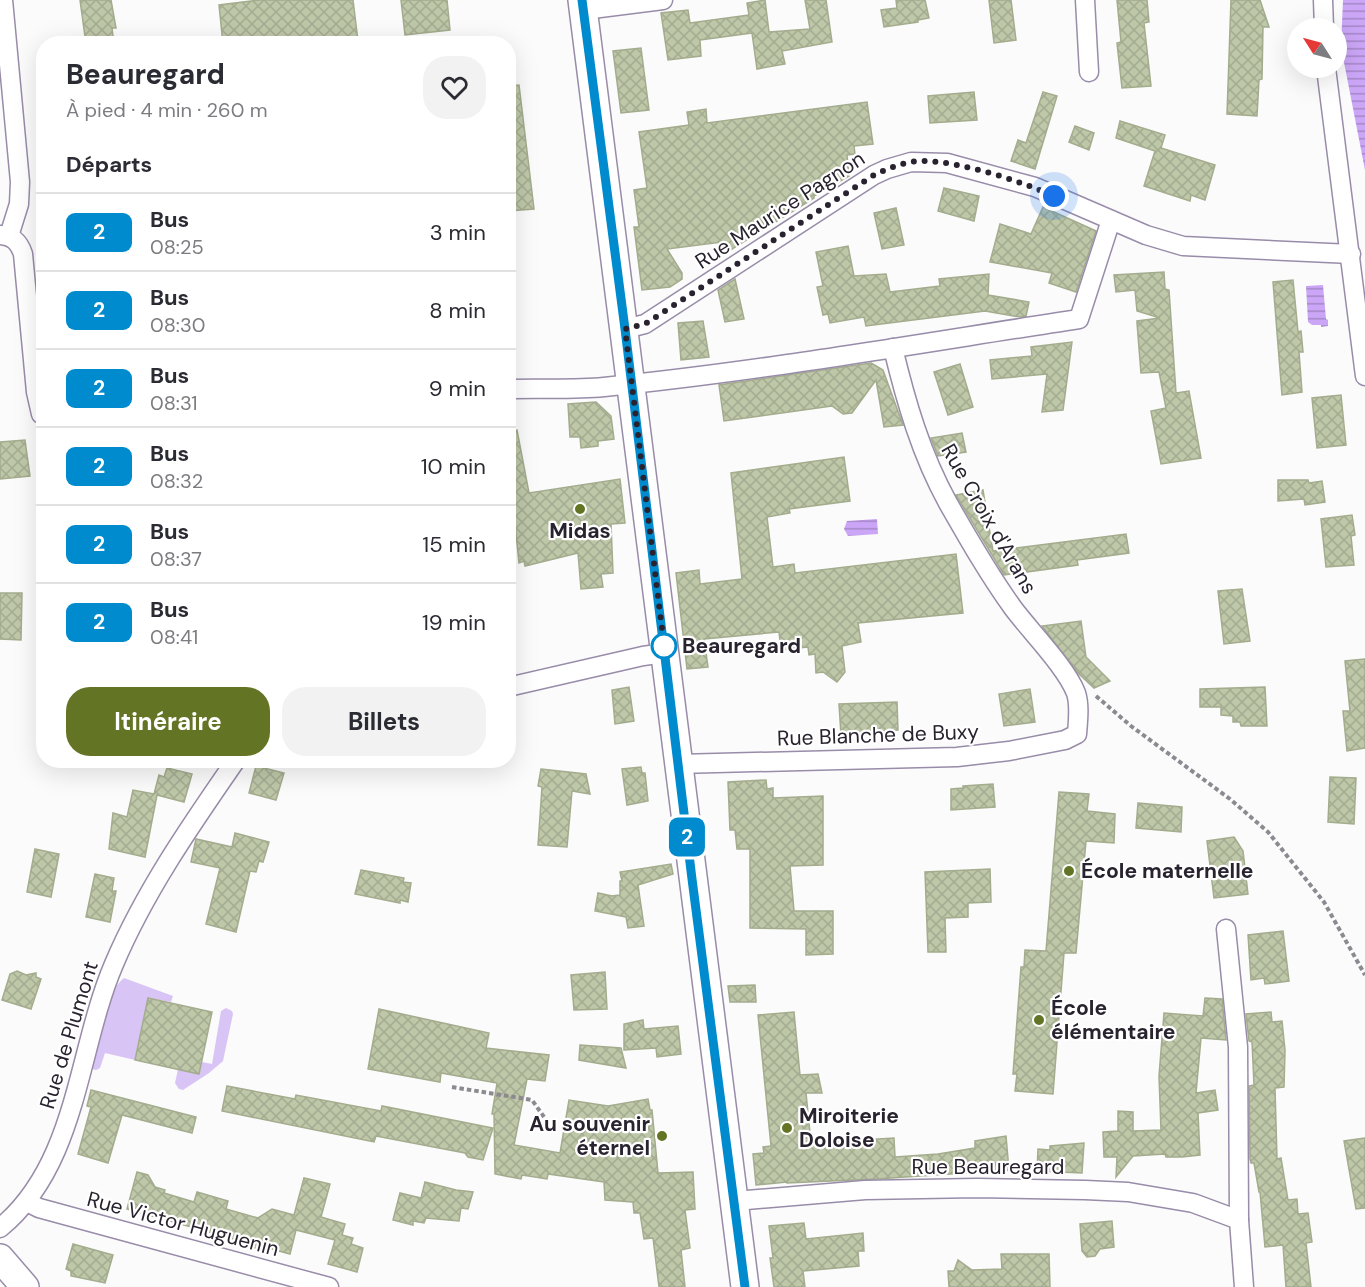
<!DOCTYPE html>
<html lang="fr">
<meta charset="utf-8">
<style>
:root{--surface:#fff;--page:#f2f2f3;--text:#2b2b33;--muted:#7c7c81;--line:#e1e1e2;--accent:#637524}
body{margin:0;font-family:"DM Sans",sans-serif;background:var(--page);color:var(--text);height:100vh;display:flex;flex-direction:column;font-size:22px;white-space:nowrap}
*{box-sizing:border-box;margin:0}
p{font-size:20px;color:var(--muted)}
.icon{flex:none;width:33px;height:33px;fill:none;stroke:currentColor;stroke-width:2;stroke-linecap:round;stroke-linejoin:round}
.map{position:relative;flex:1;overflow:hidden}
.sheet{position:absolute;left:36px;top:36px;width:480px;height:732px;display:flex;flex-direction:column;background:var(--surface);border-radius:24px;box-shadow:0 6px 24px #0002}
.sheet>*{flex:none}
.badge{padding:0 12px;border-radius:9px;font-size:21px;line-height:39px}
.needle{width:39px;rotate:306deg}
.tools{position:absolute;left:1287px;top:18px;display:grid;gap:12px}
.tools a{display:grid;place-items:center;width:60px;height:60px;border-radius:50%;background:var(--surface);box-shadow:0 6px 24px #0002;font-size:30px}
.you{position:absolute;width:30px;height:30px;margin:-15px;border:4px solid #fff;border-radius:50%;background:#1a73e8;box-shadow:0 0 0 9px #1a73e833}
.map>.badge{position:absolute;translate:-50% -50%;box-shadow:0 0 0 3px #fff}
h2{padding:0 30px;font-size:22px;line-height:54px}
.round{display:grid;place-items:center;flex:none;width:63px;height:63px;border-radius:24px;background:var(--page)}
.overview{display:flex;align-items:center;justify-content:space-between;height:102px;padding:0 30px}
h1{font-size:28px;font-weight:700;line-height:45px}
.action{display:flex;gap:12px;margin-top:auto;padding:12px 30px}
.action a{flex:1;height:69px;border-radius:24px;background:var(--accent);color:#fff;font-size:24px;font-weight:700;line-height:69px;text-align:center}
.action a+a{background:var(--page);color:var(--text)}
ul{padding:0;list-style:none}
li{display:flex;align-items:center;gap:18px;height:78px;padding:0 30px;border-top:2px solid var(--line)}
li div{flex:1}
li b{display:block;font-size:22px}
li em{font-style:normal}
li .badge{min-width:66px;font-weight:700;text-align:center}
.map>svg:first-child{display:block}
.green{fill:#d9c4f6}
.water{fill:url(#water-rules)}
.building{fill:url(#building-cross-hatch);stroke:#a3ac8d;stroke-width:1.5}
.lines{fill:none;stroke-linecap:round;stroke-linejoin:round}
.lane-casing{stroke:#988ca9;stroke-width:12}
.street-casing{stroke:#988ca9;stroke-width:21}
.secondary-casing{stroke:#988ca9;stroke-width:30}
.path{stroke:#8c8a90;stroke-width:4;stroke-dasharray:4.5 3;stroke-linecap:butt}
.lane{stroke:#fff;stroke-width:9}
.street{stroke:#fff;stroke-width:18}
.secondary{stroke:#fff;stroke-width:27}
.line-casing{stroke:#fff;stroke-width:14}
.line{stroke:#008bce;stroke-width:9}
.walk{stroke:#28232f;stroke-width:6;stroke-dasharray:0 10.8}
.poi-dot{fill:#637524;stroke:#fff;stroke-width:2}
.stop-dot{fill:#fff;stroke:#008bce;stroke-width:3}
.labels{text-anchor:middle;dominant-baseline:central;stroke-width:4.5;stroke-linejoin:round;paint-order:stroke}
.street-label{font-size:21px;fill:#28232f;stroke:#fff}
.poi-label{font-size:21px;font-weight:bold;fill:#28232f;stroke:#fff;text-anchor:start}
.stop-label{font-size:21px;font-weight:bold;fill:#28232f;stroke:#fff;text-anchor:start}
</style>
<div class="map">
<svg width="1365" height="1287" viewBox="0 0 1365 1287">
<defs>
<pattern id="water-rules" width="6" height="5" patternUnits="userSpaceOnUse" patternTransform="scale(1.5)"><rect width="6" height="5" fill="#cba6f7"/><path d="M0 2.5h6" fill="none" stroke="#a587c8"/></pattern>
<pattern id="building-cross-hatch" width="8" height="8" patternUnits="userSpaceOnUse" patternTransform="scale(1.5)"><rect width="8" height="8" fill="#bec7a8"/><path d="M0 0l8 8M0 8l8-8" fill="none" stroke="#a3ab91"/></pattern>
</defs>
<rect width="100%" height="100%" fill="#fbfbfb"/>
<g class="green">
<path d="M124,978L173,996L171,1002L148,998L135,1060L105,1053L100,1068L96,1070L91,1069C96,1044 103,995 124,978Z"/>
<polygon points="226,1008 232,1011 233,1014 223,1061 209,1073 183,1090 179,1089 175,1083 178,1069 199,1074 202,1062 212,1064 221,1011"/>
</g>
<g class="water">
<polygon points="1343,0 1365,0 1365,170 1341,47"/>
<polygon points="1323,285 1326,319 1328,320 1328,326 1321,327 1321,325 1312,325 1308,322 1306,286"/>
<polygon points="877,519 878,534 848,536 844,529 847,521"/>
</g>
<g class="building">
<polygon points="80,0 111,0 116,28 112,28 114,44 86,44"/>
<polygon points="259,0 353,0 358,41 335,44 223,44 219,5"/>
<polygon points="401,0 447,0 450,30 405,35"/>
<polygon points="765,0 769,32 810,29 805,0 826,0 832,42 782,51 785,64 757,69 752,33 700,40 701,56 668,60 661,13 688,10 690,23 749,15 747,3"/>
<polygon points="896,0 925,0 929,18 918,20 918,22 884,27 881,10 897,8"/>
<polygon points="989,0 1011,0 1016,40 994,43"/>
<polygon points="1117,0 1147,0 1149,22 1144,23 1151,86 1122,88 1117,43 1121,42"/>
<polygon points="1231,0 1260,0 1269,27 1263,27 1262,79 1259,80 1257,116 1227,114"/>
<polygon points="641,48 649,110 621,113 613,51"/>
<polygon points="519,85 534,209 508,211 508,86"/>
<polygon points="974,92 977,120 930,123 928,96"/>
<polygon points="1043,92 1057,96 1035,169 1011,161 1018,140 1026,143"/>
<polygon points="867,102 873,144 854,146 855,154 847,155 849,176 814,196 814,198 724,254 722,242 667,249 682,273 682,279 670,287 642,290 634,227 639,227 634,190 647,188 639,132 689,125 687,112 706,109 707,123"/>
<polygon points="1120,121 1165,135 1161,148 1215,165 1205,200 1191,195 1190,201 1144,186 1155,151 1116,138"/>
<polygon points="1075,126 1094,133 1089,150 1069,142"/>
<polygon points="944,188 979,196 974,221 938,211"/>
<polygon points="1043,207 1096,231 1076,292 1049,283 1052,273 990,262 1000,224 1031,234"/>
<polygon points="896,208 904,245 882,249 874,213"/>
<polygon points="848,246 854,276 886,274 890,292 940,286 939,279 989,274 988,295 1029,302 1026,316 1020,317 985,311 866,326 864,317 830,323 828,314 823,315 817,287 823,286 816,252"/>
<polygon points="1164,272 1165,289 1169,290 1176,393 1189,391 1201,458 1161,464 1151,411 1166,408 1159,372 1141,373 1137,323 1137,321 1160,318 1137,311 1135,290 1116,292 1114,275"/>
<polygon points="735,279 744,319 725,322 718,290"/>
<polygon points="1293,280 1298,332 1301,331 1303,352 1299,352 1302,392 1282,395 1273,282"/>
<polygon points="703,321 709,357 681,360 678,323"/>
<polygon points="1072,342 1063,410 1042,412 1047,374 992,379 990,360 1032,356 1031,347"/>
<polygon points="871,363 883,370 903,425 884,427 876,380 852,413 843,414 832,406 724,421 719,385"/>
<polygon points="960,364 973,407 948,415 934,372"/>
<polygon points="1341,395 1346,445 1317,448 1312,398"/>
<polygon points="596,402 611,416 614,439 598,441 598,446 581,448 580,437 570,437 568,404"/>
<polygon points="517,430 529,493 620,479 625,523 611,524 613,573 601,574 603,587 581,589 578,553 525,566 524,561 519,563 512,495 508,495 508,431"/>
<polygon points="962,433 966,452 938,456 931,438"/>
<polygon points="25,440 30,476 0,479 0,442"/>
<polygon points="844,457 850,501 789,509 790,513 767,517 773,567 794,564 795,573 956,554 963,613 858,623 861,642 842,646 845,672 837,682 823,672 816,673 815,654 809,655 808,647 781,650 779,632 704,639 708,667 687,669 676,573 699,570 700,584 742,579 731,473"/>
<polygon points="1278,480 1308,480 1309,483 1322,481 1325,502 1305,505 1304,499 1278,501"/>
<polygon points="983,490 993,551 1126,534 1129,553 1077,560 1078,565 1004,575 956,495"/>
<polygon points="1352,515 1355,535 1351,536 1354,565 1326,567 1321,519"/>
<polygon points="1242,589 1250,641 1224,644 1218,591"/>
<polygon points="0,593 22,593 21,640 0,639"/>
<polygon points="1081,621 1086,657 1110,681 1094,688 1078,673 1042,626"/>
<polygon points="1365,659 1365,748 1347,751 1343,711 1350,711 1345,661"/>
<polygon points="629,687 634,721 615,724 612,690"/>
<polygon points="1265,687 1267,726 1241,726 1240,722 1233,722 1233,716 1221,715 1221,707 1200,707 1200,689"/>
<polygon points="1030,689 1035,722 1004,726 999,694"/>
<polygon points="897,702 898,730 884,731 884,734 841,735 839,704"/>
<polygon points="256,766 284,773 276,800 249,793"/>
<polygon points="641,767 642,773 645,773 648,801 627,805 622,769"/>
<polygon points="167,768 192,774 184,802 157,795 145,857 109,849 113,813 127,817 133,790 154,794 159,775 164,777"/>
<polygon points="541,769 586,774 590,794 572,791 567,847 538,845 542,787 538,786"/>
<polygon points="1330,777 1356,778 1354,824 1328,822"/>
<polygon points="766,780 767,789 773,788 773,798 823,796 823,865 790,866 794,911 833,911 833,954 806,955 806,929 750,928 750,849 737,849 735,830 730,830 728,782"/>
<polygon points="993,784 995,807 951,810 951,789 963,788 963,786"/>
<polygon points="1059,792 1089,794 1087,811 1115,814 1114,843 1086,841 1076,953 1064,953 1053,1094 1015,1091 1017,1074 1013,1074 1021,967 1024,967 1025,950 1046,951"/>
<polygon points="1138,803 1182,807 1181,832 1136,828"/>
<polygon points="235,833 269,842 263,862 259,861 256,872 250,871 236,932 206,924 220,868 191,862 196,839 232,847"/>
<polygon points="1234,837 1243,851 1248,894 1214,898 1207,841"/>
<polygon points="35,849 59,854 51,897 27,892"/>
<polygon points="671,864 673,874 638,885 644,926 628,928 626,917 595,911 598,893 612,896 620,895 620,881 622,881 620,872"/>
<polygon points="990,869 991,902 968,903 968,917 945,918 946,952 928,952 925,872"/>
<polygon points="361,870 404,878 403,882 411,883 408,902 400,900 400,903 355,894"/>
<polygon points="95,874 114,878 112,891 116,891 110,922 86,917"/>
<polygon points="1283,931 1289,981 1265,984 1264,978 1251,980 1248,935"/>
<polygon points="17,971 26,975 36,973 36,977 41,979 31,1009 2,1000 10,974"/>
<polygon points="605,972 607,1009 574,1010 571,975"/>
<polygon points="755,985 756,1002 730,1002 728,986"/>
<polygon points="148,998 212,1012 199,1074 135,1060"/>
<polygon points="1205,998 1222,999 1226,1040 1201,1038 1196,1093 1215,1090 1218,1110 1198,1113 1200,1155 1182,1157 1166,1157 1165,1154 1133,1156 1116,1177 1117,1157 1104,1157 1103,1132 1118,1131 1118,1111 1133,1112 1133,1131 1161,1130 1159,1076 1164,1013 1203,1016"/>
<polygon points="379,1009 489,1033 486,1048 549,1055 545,1081 527,1079 514,1145 560,1153 569,1100 608,1106 648,1099 650,1110 652,1110 658,1173 693,1172 695,1209 685,1210 690,1248 681,1250 685,1287 659,1287 653,1238 644,1239 640,1213 634,1213 633,1202 605,1200 604,1182 548,1174 547,1179 522,1175 521,1179 495,1174 494,1114 492,1114 497,1083 441,1073 440,1082 368,1069"/>
<polygon points="794,1012 800,1075 818,1074 822,1093 806,1093 811,1143 894,1138 895,1157 938,1154 975,1148 975,1141 1006,1136 1009,1170 876,1179 787,1183 787,1182 756,1185 753,1154 764,1153 763,1147 771,1146 758,1015"/>
<polygon points="1271,1012 1272,1022 1282,1021 1285,1050 1284,1087 1275,1088 1277,1159 1281,1158 1288,1200 1297,1199 1298,1214 1308,1213 1312,1242 1306,1243 1311,1287 1286,1287 1283,1245 1265,1247 1260,1192 1259,1192 1254,1163 1251,1163 1250,1159 1249,1086 1254,1085 1252,1042 1249,1041 1246,1014"/>
<polygon points="643,1020 644,1029 678,1026 681,1054 657,1057 656,1048 624,1050 624,1024"/>
<polygon points="580,1045 621,1048 626,1068 579,1060"/>
<polygon points="227,1086 295,1099 296,1095 381,1111 382,1106 493,1128 483,1160 468,1157 465,1153 376,1136 374,1142 222,1111"/>
<polygon points="91,1090 196,1117 192,1133 122,1115 108,1163 78,1154 91,1107 87,1106"/>
<polygon points="1365,1138 1365,1208 1356,1209 1344,1141"/>
<polygon points="1084,1143 1082,1173 1037,1171 1038,1149 1050,1150 1050,1146"/>
<polygon points="137,1172 148,1175 155,1187 165,1190 164,1193 194,1202 197,1192 228,1201 226,1209 258,1218 272,1209 294,1215 304,1178 330,1184 321,1217 345,1224 342,1235 353,1238 351,1244 363,1248 357,1272 328,1264 335,1240 296,1230 290,1254 268,1248 267,1251 233,1242 234,1239 223,1236 127,1209"/>
<polygon points="425,1182 456,1190 473,1192 468,1209 461,1208 459,1221 426,1218 424,1223 413,1221 413,1225 393,1220 400,1193 421,1198"/>
<polygon points="1112,1221 1114,1247 1100,1249 1095,1256 1087,1257 1082,1251 1080,1224"/>
<polygon points="804,1223 806,1239 863,1233 864,1251 858,1251 859,1266 803,1271 805,1287 774,1287 770,1258 773,1258 769,1226"/>
<polygon points="73,1244 113,1255 105,1283 71,1276 71,1271 66,1269"/>
<polygon points="1001,1254 1049,1254 1050,1287 949,1287 948,1271 954,1271 958,1260 972,1270 1002,1269"/>
</g>
<g class="lines">
<g class="lane-casing">
<polyline id="lane" points="41,414 44,429"/>
</g>
<g class="street-casing">
<g id="street">
<polyline points="3,0 20,182 19,204 9,236"/>
<polyline points="1085,0 1089,72"/>
<polyline points="1323,0 1324,28"/>
<polyline points="584,10 663,0"/>
<polyline points="1326,68 1365,376"/>
<path d="M0,235C13,236 19,242 23,254L36,392L41,414H44"/>
<polyline points="625,329 645,324 874,175 887,169 911,162 947,163 1035,187 1146,235 1183,246 1351,254"/>
<path d="M508,389C540,388 573,390 604,387C763,371 922,343 1079,319L1111,220"/>
<polyline points="508,687 643,656 665,653"/>
<path d="M678,764L957,757L1009,751L1065,740L1077,734C1078,721 1080,705 1076,693C1066,667 1030,631 1013,608C989,575 968,538 948,503C921,454 906,402 893,348"/>
<polyline points="1226,929 1238,1047 1239,1220"/>
<polyline points="735,1201 865,1190 977,1188 1085,1190 1128,1192 1193,1203 1239,1220 1244,1287"/>
<polyline points="27,1202 39,1208 329,1287"/>
<path d="M0,1228C78,1164 77,1050 114,964C145,891 191,825 236,760"/>
</g>
</g>
<g class="secondary-casing">
<g id="secondary">
<polyline points="582,0 745,1287"/>
<polyline points="0,1258 25,1287"/>
</g>
</g>
<g class="path">
<polyline points="1096,696 1131,726 1230,799 1268,832 1324,902 1365,975"/>
<polyline points="452,1087 532,1100 544,1117"/>
</g>
<use href="#lane" class="lane"/>
<use href="#street" class="street"/>
<use href="#secondary" class="secondary"/>
</g>
<g class="lines">
<g class="line-casing">
<polyline id="line" points="582,0 625,329 692,879 745,1287"/>
</g>
<use href="#line" class="line"/>
<path class="walk" d="M664,646L665,653L625,329L645,324L874,175C889,168 905,161 923,161C963,162 1017,180 1054,196"/>
</g>
<g class="poi-dot">
<circle cx="580" cy="509" r="6"/>
<circle cx="1069" cy="871" r="6"/>
<circle cx="1039" cy="1020" r="6"/>
<circle cx="787" cy="1128" r="6"/>
<circle cx="662" cy="1136" r="6"/>
</g>
<circle class="stop-dot" cx="664" cy="646" r="12"/>
<g class="labels">
<g class="street-label">
<text transform="translate(780 210) rotate(-33)">Rue Maurice Pagnon</text>
<text transform="translate(989 519) rotate(60)">Rue Croix d'Arans</text>
<text transform="translate(878 735) rotate(-2)">Rue Blanche de Buxy</text>
<text transform="translate(69 1035) rotate(-73)">Rue de Plumont</text>
<text x="988" y="1167">Rue Beauregard</text>
<text transform="translate(183 1224) rotate(15)">Rue Victor Huguenin</text>
</g>
<g class="poi-label">
<text x="580" y="531" text-anchor="middle">Midas</text>
<text x="1081" y="871">École maternelle</text>
<text x="1051" y="1008">École<tspan x="1051" dy="24">élémentaire</tspan></text>
<text x="799" y="1116">Miroiterie<tspan x="799" dy="24">Doloise</tspan></text>
<text x="650" y="1124" text-anchor="end">Au souvenir<tspan x="650" dy="24">éternel</tspan></text>
</g>
<g class="stop-label">
<text x="682" y="646">Beauregard</text>
</g>
</g>
</svg>
<div class="tools">
<a><svg class="needle" viewBox="-14 -14 28 28"><path d="M0-13l5 13h-10z" fill="#e53935"/><path d="M0 13l5-13h-10z" fill="#7c7c81"/></svg></a>
</div>
<div class="you" style="left:1054px;top:196px"></div>
<b class="badge" style="left:687px;top:837px;background:#008bce;color:#fff">2</b>
<section class="sheet">
<div class="overview"><div><h1>Beauregard</h1><p>À pied · 4 min · 260 m</p></div><a class="round"><svg class="icon" aria-label="heart" viewBox="0 0 24 24"><path d="M12 20l-8-8c-3-5 5-10 8-4 3-6 11-1 8 4z"/></svg></a></div>
<h2>Départs</h2>
<ul>
<li><span class="badge" style="background:#008bce;color:#fff">2</span><div><b>Bus</b><p>08:25</p></div><em>3 min</em></li>
<li><span class="badge" style="background:#008bce;color:#fff">2</span><div><b>Bus</b><p>08:30</p></div><em>8 min</em></li>
<li><span class="badge" style="background:#008bce;color:#fff">2</span><div><b>Bus</b><p>08:31</p></div><em>9 min</em></li>
<li><span class="badge" style="background:#008bce;color:#fff">2</span><div><b>Bus</b><p>08:32</p></div><em>10 min</em></li>
<li><span class="badge" style="background:#008bce;color:#fff">2</span><div><b>Bus</b><p>08:37</p></div><em>15 min</em></li>
<li><span class="badge" style="background:#008bce;color:#fff">2</span><div><b>Bus</b><p>08:41</p></div><em>19 min</em></li>
</ul>
<div class="action"><a>Itinéraire</a><a>Billets</a></div>
</section>
</div>
